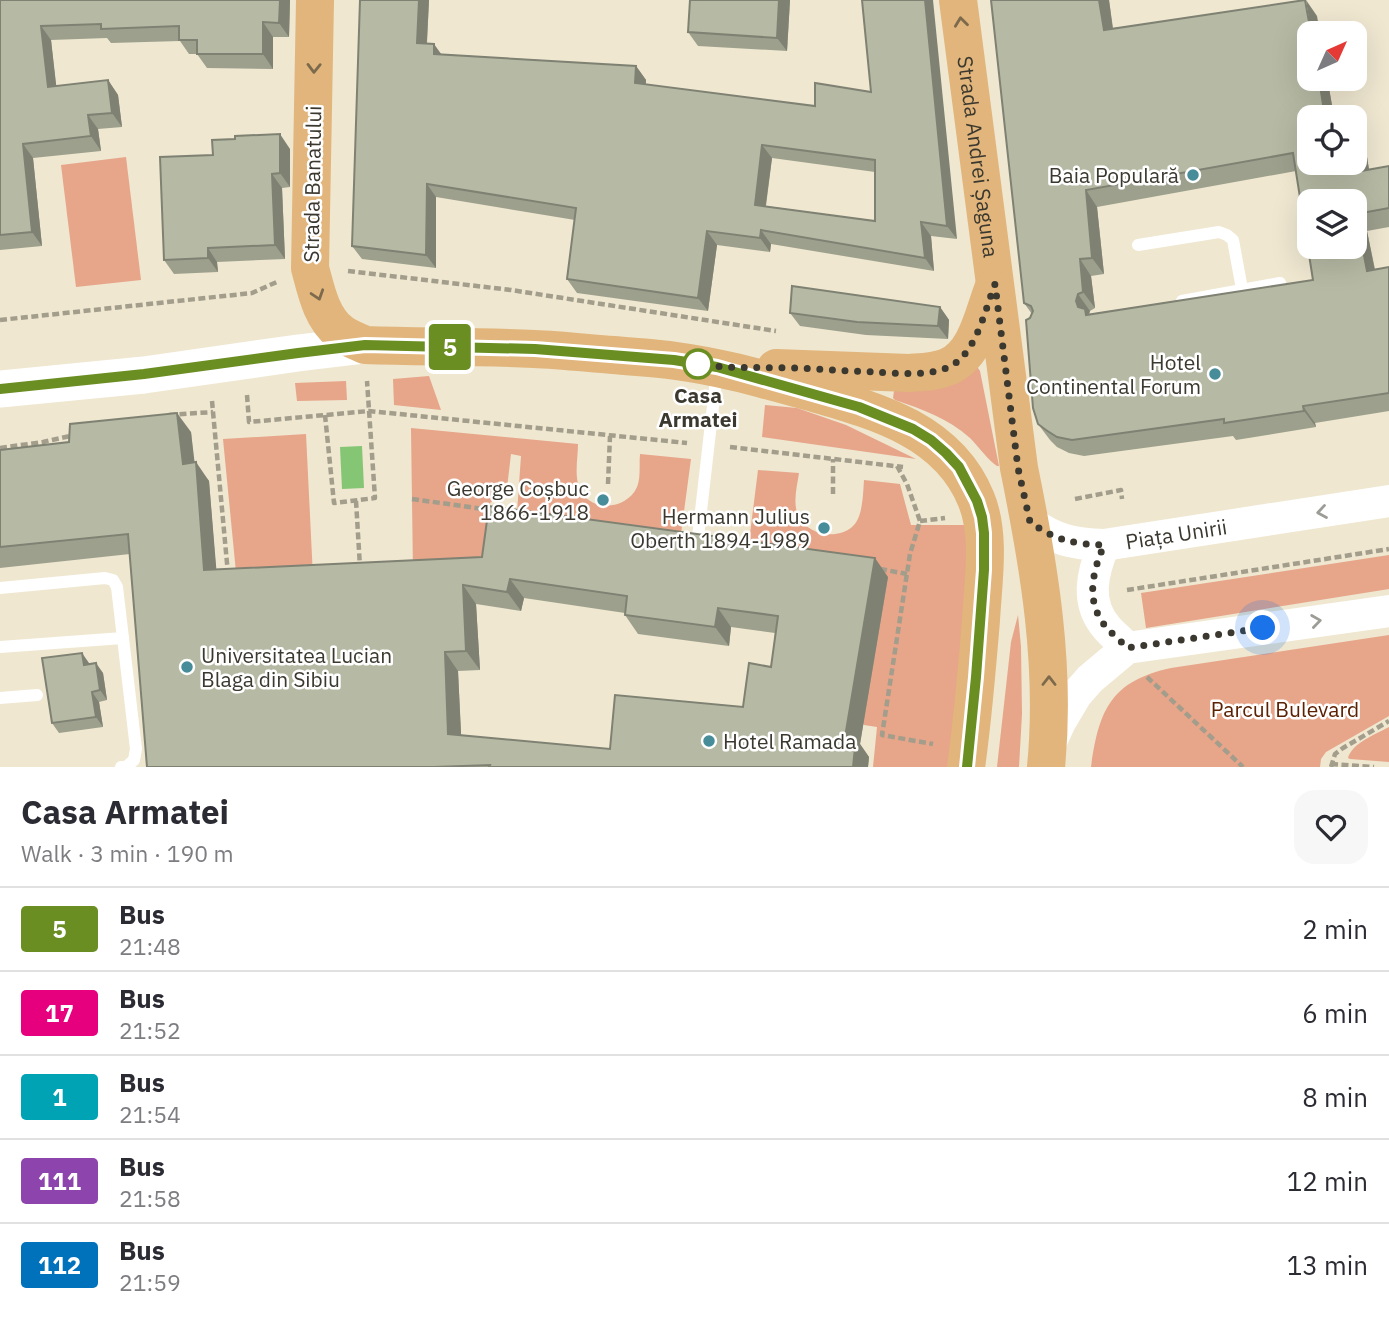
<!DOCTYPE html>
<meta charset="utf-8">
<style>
:root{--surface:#fff;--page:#f7f7f7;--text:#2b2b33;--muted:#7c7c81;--line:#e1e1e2}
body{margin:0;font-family:"IBM Plex Sans",sans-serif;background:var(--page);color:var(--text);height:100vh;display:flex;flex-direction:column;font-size:26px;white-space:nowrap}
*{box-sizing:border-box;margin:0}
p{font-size:23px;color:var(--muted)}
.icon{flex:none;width:38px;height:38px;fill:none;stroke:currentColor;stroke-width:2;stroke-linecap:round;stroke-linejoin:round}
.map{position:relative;height:767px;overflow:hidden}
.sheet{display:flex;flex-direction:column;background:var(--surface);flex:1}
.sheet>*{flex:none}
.badge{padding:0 14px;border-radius:5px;font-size:24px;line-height:46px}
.needle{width:46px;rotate:45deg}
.buttons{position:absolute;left:1297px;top:21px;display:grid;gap:14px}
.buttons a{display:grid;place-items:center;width:70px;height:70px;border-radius:14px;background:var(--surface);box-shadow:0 7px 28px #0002;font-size:35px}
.you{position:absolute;width:35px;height:35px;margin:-18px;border:5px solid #fff;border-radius:50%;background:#1a73e8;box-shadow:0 0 0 10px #1a73e833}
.map>.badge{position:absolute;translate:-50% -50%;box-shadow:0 0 0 4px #fff}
.round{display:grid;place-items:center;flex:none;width:74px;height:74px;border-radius:21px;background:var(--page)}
.summary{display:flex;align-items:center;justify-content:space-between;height:119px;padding:0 21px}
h1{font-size:33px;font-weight:700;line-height:52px}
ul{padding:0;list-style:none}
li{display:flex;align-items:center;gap:21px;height:84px;padding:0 21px;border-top:2px solid var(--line)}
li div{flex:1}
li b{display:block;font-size:26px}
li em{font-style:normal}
li .badge{min-width:77px;font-weight:700;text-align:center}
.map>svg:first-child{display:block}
.green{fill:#e7a58a}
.water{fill:#85c675}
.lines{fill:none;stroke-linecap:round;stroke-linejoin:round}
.path{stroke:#a39d8c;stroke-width:4.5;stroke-dasharray:7 3.5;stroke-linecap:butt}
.service{stroke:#fff;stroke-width:12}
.tertiary{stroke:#fff;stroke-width:32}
.secondary{stroke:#fff;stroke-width:37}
.primary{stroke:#e1b57b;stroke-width:38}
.wall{fill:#9da08d;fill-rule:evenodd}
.shaded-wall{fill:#7f8273}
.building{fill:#b6baa4;stroke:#7f8273;stroke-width:2;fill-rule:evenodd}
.oneway{stroke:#7d6a4d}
.oneway2{stroke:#9d9c97}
.line-casing{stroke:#fff;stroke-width:16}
.line{stroke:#6b8e23;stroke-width:10}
.walk{stroke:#3b382f;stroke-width:7;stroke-dasharray:0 12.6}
.poi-dot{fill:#478c99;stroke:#fff;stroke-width:2.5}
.stop-dot{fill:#fff;stroke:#6b8e23;stroke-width:3.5}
.labels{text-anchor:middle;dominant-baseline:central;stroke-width:5;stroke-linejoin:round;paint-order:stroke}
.street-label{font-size:21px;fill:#3b382f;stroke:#fff}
.poi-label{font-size:21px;fill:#3b382f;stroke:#fff;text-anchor:end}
.stop-label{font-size:21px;font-weight:bold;fill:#3b382f;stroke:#fff}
.park-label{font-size:21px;fill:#5c2002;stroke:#fff}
</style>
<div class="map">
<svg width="1389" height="767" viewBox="0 0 1389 767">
<rect width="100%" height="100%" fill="#efe7d0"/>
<g class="green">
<polygon points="126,157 141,280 76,287 61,165"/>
<path d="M974,367L978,368L980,371L999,466H997C987,459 979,447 970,438C949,419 922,409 895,400L893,398L894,391Z"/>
<polygon points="429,376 441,410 394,405 393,379"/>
<polygon points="346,381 347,400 297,401 295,383"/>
<polygon points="765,405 797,408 846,425 916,459 762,437"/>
<path d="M411,428L578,444C578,459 573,479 582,493C595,513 628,508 637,487C641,478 639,464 640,454L691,459L679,549L516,527L521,456L511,454L507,488L490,503L488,572H413Z"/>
<polygon points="306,434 313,577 255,767 223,439"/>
<path d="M758,470L799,473C797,487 792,504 799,517C808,535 837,540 852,527C863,518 863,494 864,480L900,484L911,525H968L969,630L949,767H873L877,727L864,725L747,558Z"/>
<polygon points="1389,555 1389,589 1146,628 1141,593"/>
<polygon points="1018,615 1021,647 1022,714 1019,767 997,767 1011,642"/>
<path d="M1389,635V716L1326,752L1321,759L1320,767H1091C1099,710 1111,681 1171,668Z"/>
<path d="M1389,727V762L1350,759L1348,758C1352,743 1376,734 1389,727Z"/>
</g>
<polygon class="water" points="362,446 364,488 342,489 340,447"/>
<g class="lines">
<g class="path">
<polyline points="348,271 511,290 776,331"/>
<polyline points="0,320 252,293 279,281"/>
<polyline points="247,395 249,422 369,411 687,443"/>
<polyline points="212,401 228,574"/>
<polyline points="169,415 213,412"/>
<polyline points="325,415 334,503 375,498 367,381"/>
<polyline points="730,447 903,467"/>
<polyline points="0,448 43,442 75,435"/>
<polyline points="897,466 907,484 920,521 910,554 882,735 933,744"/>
<polyline points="608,484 610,436"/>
<polyline points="833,494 833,459"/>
<polyline points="412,499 491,510"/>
<polyline points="1075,499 1121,490 1122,499"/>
<polyline points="356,501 360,567"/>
<polyline points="920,521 945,518"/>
<polyline points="880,569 907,574"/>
<polyline points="1127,590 1389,549"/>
<polyline points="1147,677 1243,767"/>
<polyline points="1331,764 1374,767"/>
<polyline points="1331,767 1335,754 1343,748 1389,721"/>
</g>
<g class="service">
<polyline points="1138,245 1219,232 1227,235 1233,240 1242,289"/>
<polyline points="1182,301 1280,283"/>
<polyline points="698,537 717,371"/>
<polyline points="0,588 105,578 113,580 117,587 136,749 134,760 126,767 121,767"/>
<polyline points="0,647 123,638"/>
<polyline points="0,698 37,695"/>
</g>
<g class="tertiary">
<path id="s1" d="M1030,522C1055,540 1073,544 1104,545L1389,501"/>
<path d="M1104,545C1092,573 1085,603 1107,628C1113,635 1121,641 1127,648"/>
<polyline points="1048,748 1060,722 1076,695 1090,679 1127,648 1389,611"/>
</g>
<polyline class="secondary" points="0,389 144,375 298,353 365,345"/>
<g class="primary">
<path d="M315,0L310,268C316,290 321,317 340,332C347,338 357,341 365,345C421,347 478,346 534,349C560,350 587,353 613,355C634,357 655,358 676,361C722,367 766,380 810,392C876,411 948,430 976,499C991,534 983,583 981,620C977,669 973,718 966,767"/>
<path id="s2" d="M958,0L1019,468C1039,566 1056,666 1046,767"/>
<path d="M776,368L909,373C922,372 935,372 947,367C976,356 983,315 993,289"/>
</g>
</g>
<g class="wall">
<polygon points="0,0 290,0 289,37 273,37 273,69 207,68 197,54 189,54 180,41 111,43 107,38 51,40 56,86 108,80 118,95 122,127 98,129 101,151 33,158 42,246 0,250"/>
<path d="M360,0H429L427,44L441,54L636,66L646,80V85L815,106L871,92L957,239L931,236L934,271L771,244L770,252L717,245L708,311L577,293L567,279L575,220L436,197V268L362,259L352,246ZM772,158L875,172V221L766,206Z"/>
<polygon points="790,0 787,51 698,46 688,32"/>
<path d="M1109,0L1113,28L1317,16L1309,79H1335L1333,83L1329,88L1334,117H1309V163L1356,140L1367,157L1369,170L1389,166V227L1367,231L1375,269L1389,267V411L1315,423L1316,427L1236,440L1233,436L1084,456L1069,453L1057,447L1050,440L1038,424L1030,318L1032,314L1024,303ZM1296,171L1313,280L1089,314L1090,311L1095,308L1091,276L1104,274L1097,207Z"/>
<polygon points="235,139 290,149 290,187 282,188 285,259 217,262 218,272 174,274 164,260 213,155"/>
<polygon points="940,307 949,320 948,339 866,335 800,326 790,313"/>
<path d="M191,432L194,463L209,481L216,570L888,577L860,744L869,757L868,767H147L130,554L0,568V450ZM524,598L625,613V615L638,634L729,646L731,627L775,633L771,667L743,707L610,749L461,735L458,671L480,670L476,604L521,611Z"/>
<polygon points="89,663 89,664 103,673 107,700 99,702 103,727 59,733 52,723"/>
</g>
<g class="shaded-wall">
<polygon points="280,0 290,0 289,37 279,23"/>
<polygon points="419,0 429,0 426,57 417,43"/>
<polygon points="779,0 790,0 787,51 777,38"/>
<polygon points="925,0 933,0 957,239 947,226"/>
<polygon points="1099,0 1109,0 1115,46 1104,30"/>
<polygon points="1306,0 1317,16 1320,33 1311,33"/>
<polygon points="263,22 273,37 273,69 263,54"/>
<polygon points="41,26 51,40 58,101 48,87"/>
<polygon points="434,44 444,58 434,54"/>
<polygon points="636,66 646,80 645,97 635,83"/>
<polygon points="1319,79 1335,79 1333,83 1329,88 1334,117 1325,117"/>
<polygon points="108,80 118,95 122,127 112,113"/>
<polygon points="88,115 98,129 101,151 91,136"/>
<polygon points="280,134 290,149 290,187 280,173"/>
<polygon points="1356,140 1367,157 1372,188 1361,171"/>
<polygon points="23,144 33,158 42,246 32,232"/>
<polygon points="762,145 772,158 764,218 755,205"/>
<polygon points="272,174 282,188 285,259 275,245"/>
<polygon points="427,184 436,197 436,268 426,255"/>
<polygon points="1086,190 1097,207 1104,274 1092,258"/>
<polygon points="1356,214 1367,231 1378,287 1367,271"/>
<polygon points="921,222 931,236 934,271 925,258"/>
<polygon points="761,230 771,244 770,252 760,238"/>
<polygon points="707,231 717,245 708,311 698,298"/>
<polygon points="208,248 217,262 218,272 208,258"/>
<polygon points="1080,259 1091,276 1095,308 1083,292"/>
<polygon points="1078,294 1090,311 1089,314 1097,331 1078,307 1076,301"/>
<polygon points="940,307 949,320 948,339 938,326"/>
<polygon points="1303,406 1315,423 1316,427 1304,411"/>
<polygon points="177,413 191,432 197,483 183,464"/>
<polygon points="196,462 209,481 218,589 204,570"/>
<polygon points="875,558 888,577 860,744 869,757 868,767 853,767 845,737"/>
<polygon points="510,579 524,598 521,611 507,592"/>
<polygon points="463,585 476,604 480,670 466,651"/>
<polygon points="718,608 731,627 729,646 715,627"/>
<polygon points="445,652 458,671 462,753 448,734"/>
<polygon points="82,653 89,663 91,675 84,665"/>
<polygon points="96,663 103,673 107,700 100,690"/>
<polygon points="92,692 99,702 103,727 96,717"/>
</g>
<g class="building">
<polygon points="0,0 280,0 279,23 263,22 263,54 197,54 197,40 179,40 179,26 101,29 101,24 41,26 48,87 108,80 112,113 88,115 91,136 23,144 32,232 0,235"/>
<path d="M360,0H419L417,43L434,44V54L636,66L635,83L815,106V83L871,92L862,0H925L947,226L921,222L925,258L761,230L760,238L707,231L698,298L567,279L576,208L427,184L426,255L352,246ZM762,145L875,160V221L755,205Z"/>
<polygon points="690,0 779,0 777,38 688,32"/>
<path d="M991,0H1099L1104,30L1305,0L1311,33H1309V79H1319L1325,117H1309V163H1354V141L1356,140L1361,171L1389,166V208L1356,214L1367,271L1389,267V393L1303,406L1304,411L1224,423V419L1072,440L1057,437L1046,430L1038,424L1033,408L1026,320L1030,318L1033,311L1031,306L1024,303ZM1293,153L1313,280L1086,315L1085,309L1078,307L1076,301L1078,294L1083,292L1080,259L1092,258L1086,190ZM1309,201H1354V247H1309Z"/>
<polygon points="280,134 280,173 272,174 275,245 208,248 208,258 164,260 160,157 213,155 212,140 235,139 235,136"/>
<polygon points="792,286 940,307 938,326 857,322 790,313"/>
<path d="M177,413L183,464L196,462L204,570L482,557L489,506L875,558L845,737L856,738L853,767H489L490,765L434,767H147L128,534L0,547V450L69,442L70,424ZM510,579L627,596L625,615L715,627L718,608L778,616L771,667L749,663L743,707L615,695L610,749L448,734L445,652L466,651L463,585L507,592Z"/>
<polygon points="82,653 84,665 96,663 100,690 92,692 96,717 52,723 42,658"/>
</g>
<defs><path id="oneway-chevron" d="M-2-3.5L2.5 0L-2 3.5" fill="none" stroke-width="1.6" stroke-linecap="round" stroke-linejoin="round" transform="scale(1.75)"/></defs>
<g class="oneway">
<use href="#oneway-chevron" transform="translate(961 22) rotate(-97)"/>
<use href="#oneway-chevron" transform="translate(314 68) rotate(91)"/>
<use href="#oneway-chevron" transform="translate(318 295) rotate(72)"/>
<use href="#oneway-chevron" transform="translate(1049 681) rotate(-90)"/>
</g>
<g class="oneway2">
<use href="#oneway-chevron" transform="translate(1322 512) rotate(171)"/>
<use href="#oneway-chevron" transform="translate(1316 621) rotate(-8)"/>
</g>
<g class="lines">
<g class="line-casing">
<polyline id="line" points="0,389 144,374 298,353 365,345 535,349 674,360 717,367 859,407 913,429 931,440 946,453 959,467 977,501 982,517 984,533 984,570 976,677 967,767"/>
</g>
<use href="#line" class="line"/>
<path class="walk" d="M698,364H696C728,369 760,367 793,368C820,369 847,371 874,372C898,373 927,377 949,367C976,354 985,310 995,284L1018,468L1030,522C1055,540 1073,544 1104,545C1092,573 1085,603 1107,628C1113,635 1121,641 1127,648L1263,628"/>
</g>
<g class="poi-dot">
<circle cx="1193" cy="175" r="7"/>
<circle cx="1215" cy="374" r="7"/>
<circle cx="603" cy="500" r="7"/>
<circle cx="824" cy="528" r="7"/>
<circle cx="187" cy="667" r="7"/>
<circle cx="709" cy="741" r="7"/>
</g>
<circle class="stop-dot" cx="698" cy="364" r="14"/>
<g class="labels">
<g class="street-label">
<text stroke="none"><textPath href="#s2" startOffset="158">Strada Andrei Șaguna</textPath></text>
<text transform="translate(312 184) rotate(-89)">Strada Banatului</text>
<text stroke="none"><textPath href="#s1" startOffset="152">Piața Unirii</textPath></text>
</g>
<g class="poi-label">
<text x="1179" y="175">Baia Populară</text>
<text x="1201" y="362">Hotel<tspan x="1201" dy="24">Continental Forum</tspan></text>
<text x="589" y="488">George Coșbuc<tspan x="589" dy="24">1866-1918</tspan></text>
<text x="810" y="516">Hermann Julius<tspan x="810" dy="24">Oberth 1894-1989</tspan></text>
<text x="201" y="655" text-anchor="start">Universitatea Lucian<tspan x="201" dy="24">Blaga din Sibiu</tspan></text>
<text x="723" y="741" text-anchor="start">Hotel Ramada</text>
</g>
<g class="stop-label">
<text x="698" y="395">Casa<tspan x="698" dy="24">Armatei</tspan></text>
</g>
<g class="park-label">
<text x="1285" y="709">Parcul Bulevard</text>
</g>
</g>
</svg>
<div class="buttons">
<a><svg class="needle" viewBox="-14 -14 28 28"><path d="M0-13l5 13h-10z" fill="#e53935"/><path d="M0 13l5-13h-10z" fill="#7c7c81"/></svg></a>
<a><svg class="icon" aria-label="locate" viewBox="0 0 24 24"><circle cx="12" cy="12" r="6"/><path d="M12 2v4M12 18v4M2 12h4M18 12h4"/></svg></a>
<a><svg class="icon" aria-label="layers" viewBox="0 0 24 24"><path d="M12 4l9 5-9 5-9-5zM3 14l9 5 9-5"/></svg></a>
</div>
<div class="you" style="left:1263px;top:628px"></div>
<b class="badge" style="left:450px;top:347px;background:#6b8e23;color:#fff">5</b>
</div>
<section class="sheet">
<div class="summary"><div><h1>Casa Armatei</h1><p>Walk · 3 min · 190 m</p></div><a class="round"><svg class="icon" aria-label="heart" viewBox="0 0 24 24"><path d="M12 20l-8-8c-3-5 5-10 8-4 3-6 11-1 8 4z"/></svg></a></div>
<ul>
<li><span class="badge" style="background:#6b8e23;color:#fff">5</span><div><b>Bus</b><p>21:48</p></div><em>2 min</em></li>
<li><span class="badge" style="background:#e6007e;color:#fff">17</span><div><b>Bus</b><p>21:52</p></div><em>6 min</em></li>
<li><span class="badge" style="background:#00a3b4;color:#fff">1</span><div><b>Bus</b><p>21:54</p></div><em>8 min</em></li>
<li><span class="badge" style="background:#8e44ad;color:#fff">111</span><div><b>Bus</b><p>21:58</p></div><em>12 min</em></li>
<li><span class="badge" style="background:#0072bc;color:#fff">112</span><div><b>Bus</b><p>21:59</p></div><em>13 min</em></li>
</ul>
</section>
